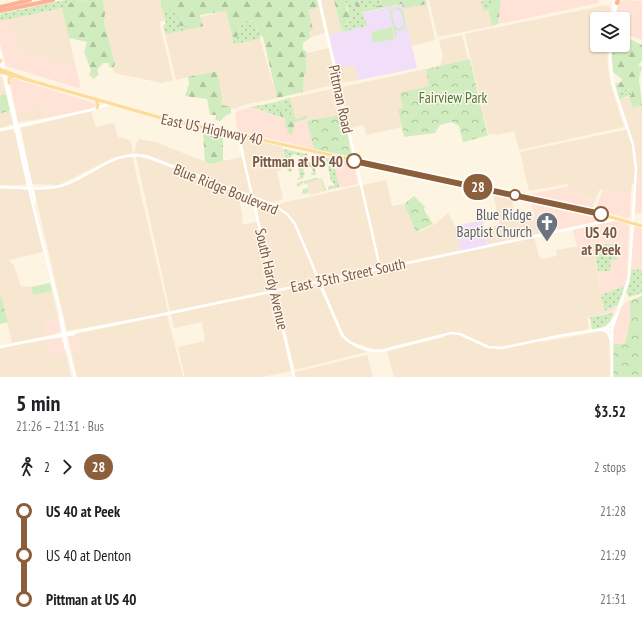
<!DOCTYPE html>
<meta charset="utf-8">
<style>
:root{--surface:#fff;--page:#f2f2f2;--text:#202124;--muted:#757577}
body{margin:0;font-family:"PT Sans Narrow",sans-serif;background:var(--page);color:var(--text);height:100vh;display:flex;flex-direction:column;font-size:15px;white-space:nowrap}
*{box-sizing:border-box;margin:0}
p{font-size:13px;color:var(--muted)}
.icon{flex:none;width:22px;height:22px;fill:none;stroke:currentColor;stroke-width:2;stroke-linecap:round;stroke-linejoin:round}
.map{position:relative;height:377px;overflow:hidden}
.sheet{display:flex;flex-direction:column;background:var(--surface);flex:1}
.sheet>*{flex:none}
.badge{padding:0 8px;border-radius:13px;font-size:14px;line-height:26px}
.controls{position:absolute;left:590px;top:12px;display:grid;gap:8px}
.controls a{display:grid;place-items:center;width:40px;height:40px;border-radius:4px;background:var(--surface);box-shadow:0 1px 3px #0004;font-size:20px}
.map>.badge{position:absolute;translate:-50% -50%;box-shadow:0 0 0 2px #fff}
.legs{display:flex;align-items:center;gap:6px;height:44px;padding:0 16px;font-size:13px}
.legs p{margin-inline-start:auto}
.summary{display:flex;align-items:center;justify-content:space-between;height:68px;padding:0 16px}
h1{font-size:22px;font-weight:700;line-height:30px}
ul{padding:0 16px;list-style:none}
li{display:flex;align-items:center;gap:14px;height:44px;font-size:15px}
li i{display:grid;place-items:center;width:6px;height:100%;margin:0 5px;background:currentColor}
li i::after{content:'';width:10px;height:10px;margin:-5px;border:3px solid;border-radius:50%;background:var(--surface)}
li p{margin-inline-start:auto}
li:first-child i{background:linear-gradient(#0000 50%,currentColor 0)}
li:last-child i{background:linear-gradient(currentColor 50%,#0000 0)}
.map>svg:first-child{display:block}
.residential{fill:#f7e6d0}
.commercial{fill:#ffe3d6}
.education{fill:#f1dffa}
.grass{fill:url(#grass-dots)}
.forest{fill:url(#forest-firs)}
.park{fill:url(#park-crowns)}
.garden{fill:#d1edc0;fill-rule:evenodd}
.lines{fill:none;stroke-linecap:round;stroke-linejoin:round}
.secondary{stroke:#fff;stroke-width:2.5}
.primary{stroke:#ffdb99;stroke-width:3}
.highway{stroke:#feb194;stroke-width:4}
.line-1-casing{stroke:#fff;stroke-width:9}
.line-1{stroke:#8b5e3c;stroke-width:6}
.stop-1-dot{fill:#fff;stroke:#8b5e3c;stroke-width:2}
.labels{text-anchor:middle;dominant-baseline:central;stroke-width:3;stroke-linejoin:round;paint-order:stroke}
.park-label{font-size:15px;fill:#4c7a3b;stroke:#fff7eb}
.street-label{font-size:15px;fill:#785946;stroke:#fff7eb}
.stop-label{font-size:15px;font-weight:bold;fill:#785946;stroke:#fff7eb;text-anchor:end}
.worship-label{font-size:15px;fill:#5b616d;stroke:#fff7eb;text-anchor:end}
</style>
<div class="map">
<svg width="642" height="377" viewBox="0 0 642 377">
<defs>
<pattern id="grass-dots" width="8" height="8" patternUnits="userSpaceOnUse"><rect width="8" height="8" fill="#d1edc0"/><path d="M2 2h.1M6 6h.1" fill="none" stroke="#aec39e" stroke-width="1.8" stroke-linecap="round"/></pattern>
<pattern id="forest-firs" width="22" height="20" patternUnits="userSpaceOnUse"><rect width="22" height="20" fill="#d1edc0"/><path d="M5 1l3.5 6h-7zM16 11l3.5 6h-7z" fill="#aec39e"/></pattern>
<pattern id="park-crowns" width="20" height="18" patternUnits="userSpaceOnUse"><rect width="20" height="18" fill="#d1edc0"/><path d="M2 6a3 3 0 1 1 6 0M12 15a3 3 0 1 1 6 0" fill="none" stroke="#aec39e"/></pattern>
</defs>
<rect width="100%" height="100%" fill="#fef4e2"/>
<g class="residential">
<polygon points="103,0 160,0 165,20 159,22 173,80 162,83 114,73 113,68 115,64 104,22 105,12"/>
<polygon points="321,0 334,0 342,32 329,35"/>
<polygon points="429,0 485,0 482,1 484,11 488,10 492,26 438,37"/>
<polygon points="427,4 435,40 412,46 403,9"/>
<polygon points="606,5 611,8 610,19 597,19 597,45 607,45 608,69 612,89 624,127 519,150 514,131 497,135 488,133 465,34"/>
<polygon points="319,7 325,33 311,37 308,10"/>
<polygon points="62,8 76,68 17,49 10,19"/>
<polygon points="226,11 234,44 260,39 277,98 243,105 235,109 221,105 217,71 176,80 165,34 202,26 200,17"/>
<polygon points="462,35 468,59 440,66 443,56 439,40"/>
<polygon points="329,48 337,84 303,92 304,75 306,73 307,53"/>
<polygon points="355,64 359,80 340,83 337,68"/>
<polygon points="426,69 430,86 404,108 398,109 402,127 366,135 364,125 349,128 343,103 342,87"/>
<polygon points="0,77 2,77 6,94 0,96"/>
<polygon points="337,88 342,115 307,121 306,116 295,119 290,98"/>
<polygon points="629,97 633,108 642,105 642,182 632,184 631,192 620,194 600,189 595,200 571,193 568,184 529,191 520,152 629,129 619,100"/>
<polygon points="44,107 47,118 18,122 16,113"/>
<polygon points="10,110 13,124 0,128 0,114"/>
<polygon points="91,111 96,127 114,123 118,137 130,140 133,152 135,151 136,144 139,139 155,142 211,164 245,156 241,138 282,147 287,166 277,172 283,199 272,203 144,155 133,153 115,157 59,185 32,184 21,128"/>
<polygon points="12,129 15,133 26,184 22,185 0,185 0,132"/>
<polygon points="132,156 168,311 166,313 67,331 34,190 59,187 118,158"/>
<polygon points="136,156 153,161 238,193 243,219 241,219 243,225 259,221 256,201 259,201 276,208 282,203 386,180 392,206 404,204 417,233 435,224 448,213 455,226 461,250 277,289 274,285 269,264 272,290 170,311"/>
<polygon points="321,179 324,191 310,195 307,182"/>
<polygon points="0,188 28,190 43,252 9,260 14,266 21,286 31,287 33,295 52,291 58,317 44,320 47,336 12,343 0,292"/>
<polygon points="493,193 511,197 515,215 531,212 534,220 552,216 556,230 488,244 485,228 500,225"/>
<polygon points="534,237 540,259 557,256 556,250 593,244 604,314 587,317 589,328 587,330 541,340 541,342 603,331 607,333 609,339 610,377 394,377 387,351 444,337 443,334 381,349 373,349 350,341 343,333 322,285 323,281"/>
<polygon points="315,283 318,285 342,337 353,345 365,350 366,352 295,370 276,292"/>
<polygon points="273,292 291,371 262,377 185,377 178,347 205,341 202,322 174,328 171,314"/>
<polygon points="167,315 183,377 77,377 71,351 79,349 76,334"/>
<polygon points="46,340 50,357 66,354 71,377 0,377 0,348"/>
<polygon points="367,355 373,377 295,377 295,372"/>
</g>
<g class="commercial">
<polygon points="501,0 599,0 599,3 498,24"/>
<polygon points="625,0 642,1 642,40 623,33 623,19 615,19 618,2"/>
<polygon points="10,19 17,49 76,68 81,89 6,66 0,43 0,21"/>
<polygon points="12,78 94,103 97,105 90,109 47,118 44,107 16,113 10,83"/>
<polygon points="251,107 252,108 267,111 267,114 285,118 291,134 295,122 307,119 314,149 238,131 235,114 238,111"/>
<polygon points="332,158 353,163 358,184 339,188"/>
<polygon points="642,182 642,213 637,214 635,212 636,183"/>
<polygon points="569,186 571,193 580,193 581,197 595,200 592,209 530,196 531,194"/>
<polygon points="603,190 620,194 631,192 630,217 627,218 596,209"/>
<polygon points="533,202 608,219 556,230 552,216 535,220 531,203"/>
<polygon points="614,221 627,224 629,226 627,277 626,285 601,295 598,271 610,271 611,260 617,260 617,245 593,244 577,247 573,230"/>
<polygon points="635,226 642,229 642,270 631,269 634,227"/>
<polygon points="629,301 631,311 629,319 630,326 625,344 612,344 613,329 621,308 624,304"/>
<polygon points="618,305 614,313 604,314 604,311"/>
<polygon points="58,317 61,332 47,336 44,320"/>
<polygon points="76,334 79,349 71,351 68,336"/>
<polygon points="61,337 66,354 50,357 46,340"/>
</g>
<g class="education">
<polygon points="402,4 417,68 359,80 355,65 337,68 329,35 366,26 363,13"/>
<polygon points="483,220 488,246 461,251 455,226"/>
</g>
<g class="grass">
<polygon points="65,0 88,0 66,3 62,8 0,21 0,14"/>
<polygon points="345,0 354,0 353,4 357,7 359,13 363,13 367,26 342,32 345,25 351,20"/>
<polygon points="359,0 381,0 382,5 363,9"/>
<polygon points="485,0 493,0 493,8 484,11 481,2"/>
<polygon points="167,8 173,12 181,12 181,17 190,29 165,34 163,25 166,24 163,12"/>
<polygon points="252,20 255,24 257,31 260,33 260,39 234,44 233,40 237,38 240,26"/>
<polygon points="623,37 632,40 612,57 612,45 623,45"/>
<polygon points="631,89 632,94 619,100 617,91"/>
<polygon points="290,98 294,113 290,115 285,111 282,100"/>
<polygon points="276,102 281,117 267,113 267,111 252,108 251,107"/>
<polygon points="283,149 308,154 306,158 294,154 291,156 292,171 288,172"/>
<polygon points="311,155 333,159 339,187 328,190 328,187 335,185 331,181 327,163 316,158 311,159"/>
<polygon points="302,160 314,163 316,175 311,175 313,171 311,167 306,167 303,170 305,174 303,178 298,180 297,179 300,178 298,165 303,164"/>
<polygon points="316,178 322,179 326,190 324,191 321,179 307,182 309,193 302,194 303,189 308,188 307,183 304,184 303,181 301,185 297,186 297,183"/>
<polygon points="593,244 618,244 617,260 611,260 610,271 598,271"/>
<polygon points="631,269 642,270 642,293 629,297 626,293 630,281"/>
<polygon points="626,285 618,305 604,311 601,295"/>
<path d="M614,313C609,326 605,327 592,330L590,317Z"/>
</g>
<g class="forest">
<polygon points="88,0 103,0 105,12 104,22 115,64 113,68 109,67 109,63 103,63 97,70 99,74 94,79 89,75 91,70 84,52 87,42 69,38 62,8 66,3"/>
<path d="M160,0H317L319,7L308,10L313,29L309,32L311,37L303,43V49L307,52L306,74L304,75L303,92L277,98L263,37C257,34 257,25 252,20L240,26L237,38L233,40L226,11L200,15L203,26L190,29L187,26H180L177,18L181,17V12H173L167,8L163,12Z"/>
<polygon points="334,0 345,0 347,11 353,12 355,15 345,25 342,32"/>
<polygon points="354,0 359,0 363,9 382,5 381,0 426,0 427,4 403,9 402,4 359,13 357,7 353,4"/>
<polygon points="493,0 501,0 498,24 492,26 488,10 493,8"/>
<polygon points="632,40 642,45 642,60 638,66 642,67 639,79 642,105 633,108 629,97 632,94 631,89 617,91 615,84 621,82 622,79 613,72 612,57"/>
<polygon points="217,71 222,99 221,105 231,107 231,113 225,116 221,121 215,120 217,115 210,115 207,99 185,96 189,84 188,77"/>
<polygon points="282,100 285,111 290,115 294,113 296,119 306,116 307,119 295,122 292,135 287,133 288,129 285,126 285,118 281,117 276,102"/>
<polygon points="203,133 223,138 223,161 211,164 205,162"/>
</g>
<g class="park">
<polygon points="470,59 487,133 489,135 463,142 459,126 452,122 440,125 435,133 404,137 398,109 403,108 400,93 429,86 426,69"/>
<polygon points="6,94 10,110 0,114 0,96"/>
<polygon points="344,114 352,157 314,149 307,121"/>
<polygon points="414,196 425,207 424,210 433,224 416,232 404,204"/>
<polygon points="0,292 8,322 0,324"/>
<path d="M642,296V377H612V344H625C629,329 632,316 629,301Z"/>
</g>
<g class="garden">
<path d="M398,7L403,11L406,25L401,31L396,30L397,37H395L389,9L391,10ZM397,9L401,12L404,25L399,29L395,26L392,14L393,10Z"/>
<polygon points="392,27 394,39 373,43 371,32"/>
<polygon points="50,283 52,291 33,295 31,287"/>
</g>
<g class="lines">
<g class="secondary">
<polyline points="319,0 380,268"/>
<polyline points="613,0 614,12"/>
<polyline points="613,19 617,2"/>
<polyline points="610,45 610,60 613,84 633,145 636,169 629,277 612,330 612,377"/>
<polyline points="0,52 32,188 35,200 33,203"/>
<polyline points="0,58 32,201 62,319 67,349"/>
<polyline points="0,130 91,110 108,104"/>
<polyline points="238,135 294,377"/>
<path d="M0,187C19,187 42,191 61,186C91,177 112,150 146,156L274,205L287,214L295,224L342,335C351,346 369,352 382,351L451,333L460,334L488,347L502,348L558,336L602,329L612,330"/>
<polyline points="60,317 66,348 68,350 75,377"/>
<polyline points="605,329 610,325 615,318"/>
<polyline points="603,330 608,333 611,340"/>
<polyline points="55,337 74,334"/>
<polyline points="0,347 170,313 617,219"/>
</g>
<g class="primary">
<polyline points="0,62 1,60"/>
<polyline points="0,69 28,80"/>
<polyline points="0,72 165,119 593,212 642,226"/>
<polyline points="9,83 9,78 13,76"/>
<polyline points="96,100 98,105 97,108"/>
</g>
<g class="highway">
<polyline points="617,3 618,0"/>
<polyline points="0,7 30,0"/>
<polyline points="0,11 53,0"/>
</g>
</g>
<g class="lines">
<g class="line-1-casing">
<polyline id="line-1" points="354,161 601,214"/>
</g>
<use href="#line-1" class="line-1"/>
</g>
<defs>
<g id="church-pin" transform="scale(1.15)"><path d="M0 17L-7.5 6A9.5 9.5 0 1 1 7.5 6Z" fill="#6b7280" stroke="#fff7eb"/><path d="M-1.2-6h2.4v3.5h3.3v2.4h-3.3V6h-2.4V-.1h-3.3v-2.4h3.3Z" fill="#fff"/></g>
</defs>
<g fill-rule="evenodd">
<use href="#church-pin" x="547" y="223"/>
</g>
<g class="stop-1-dot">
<circle cx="354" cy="161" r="7"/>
<circle cx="515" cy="195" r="5"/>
<circle cx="601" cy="214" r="7"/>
</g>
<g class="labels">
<g class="park-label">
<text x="453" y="97">Fairview Park</text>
</g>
<g class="street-label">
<text transform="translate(341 99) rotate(78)">Pittman Road</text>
<text transform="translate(212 129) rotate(12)">East US Highway 40</text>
<text transform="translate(226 189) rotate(22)">Blue Ridge Boulevard</text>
<text transform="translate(348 275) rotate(-12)">East 35th Street South</text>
<text transform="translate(272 279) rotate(77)">South Hardy Avenue</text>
</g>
<g class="stop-label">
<text x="343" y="161">Pittman at US 40</text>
<text x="601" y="232" text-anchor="middle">US 40<tspan x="601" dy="17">at Peek</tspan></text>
</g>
<g class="worship-label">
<text x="532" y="214">Blue Ridge<tspan x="532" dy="17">Baptist Church</tspan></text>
</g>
</g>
</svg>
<div class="controls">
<a><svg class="icon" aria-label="layers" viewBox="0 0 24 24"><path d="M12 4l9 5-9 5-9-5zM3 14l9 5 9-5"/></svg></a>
</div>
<b class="badge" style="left:478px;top:187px;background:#8b5e3c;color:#fff">28</b>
</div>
<section class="sheet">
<div class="summary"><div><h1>5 min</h1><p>21:26 – 21:31 · Bus</p></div><b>$3.52</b></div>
<div class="legs"><svg class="icon" aria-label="walk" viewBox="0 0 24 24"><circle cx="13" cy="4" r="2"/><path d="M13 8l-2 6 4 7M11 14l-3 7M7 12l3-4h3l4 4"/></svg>2<svg class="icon" aria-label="forward" viewBox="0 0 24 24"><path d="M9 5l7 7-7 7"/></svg><b class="badge" style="background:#8b5e3c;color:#fff">28</b><p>2 stops</p></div>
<ul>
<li><i style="color:#8b5e3c"></i><b>US 40 at Peek</b><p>21:28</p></li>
<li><i style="color:#8b5e3c"></i><span>US 40 at Denton</span><p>21:29</p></li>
<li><i style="color:#8b5e3c"></i><b>Pittman at US 40</b><p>21:31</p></li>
</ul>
</section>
